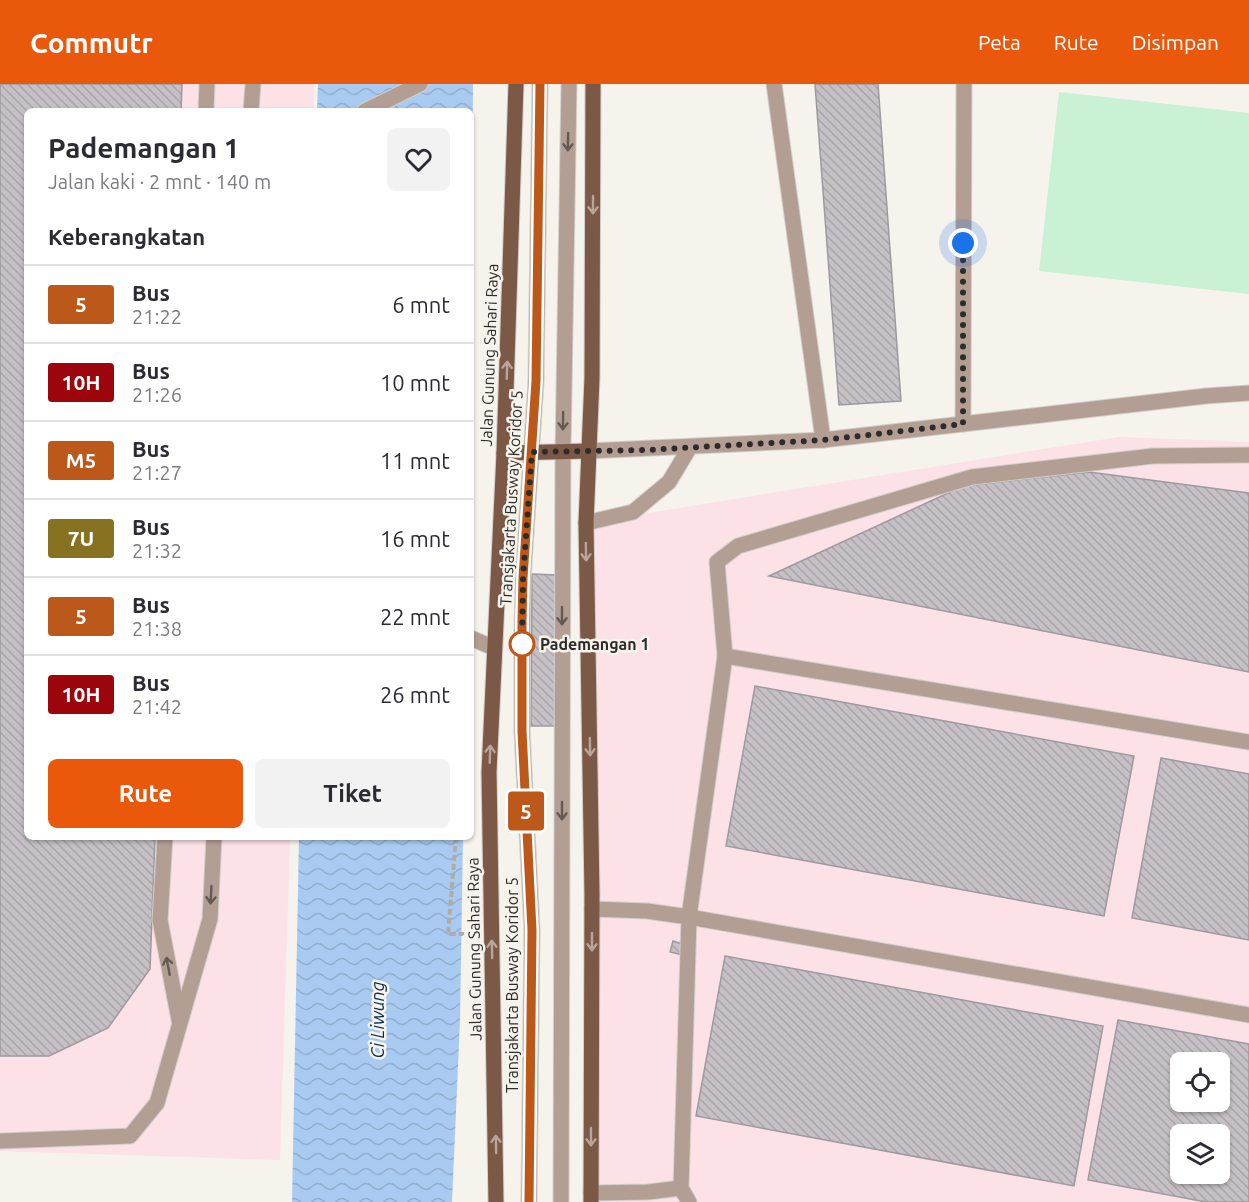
<!DOCTYPE html>
<html lang="id">
<meta charset="utf-8">
<style>
:root{--surface:#fff;--page:#f2f2f3;--text:#2b2b33;--muted:#7c7c81;--line:#e1e1e2;--accent:#ea580c}
body{margin:0;font-family:Ubuntu,sans-serif;background:var(--page);color:var(--text);height:100vh;display:flex;flex-direction:column;font-size:22px;white-space:nowrap}
*{box-sizing:border-box;margin:0}
p{font-size:20px;color:var(--muted)}
.icon{flex:none;width:33px;height:33px;fill:none;stroke:currentColor;stroke-width:2;stroke-linecap:round;stroke-linejoin:round}
.map{position:relative;flex:1;overflow:hidden}
.details{position:absolute;left:24px;top:24px;width:450px;height:732px;display:flex;flex-direction:column;background:var(--surface);border-radius:9px;box-shadow:0 2px 4px #0004}
.details>*{flex:none}
.badge{padding:0 12px;border-radius:4px;font-size:21px;line-height:39px}
.buttons{position:absolute;left:1170px;top:968px;display:grid;gap:12px}
.buttons a{display:grid;place-items:center;width:60px;height:60px;border-radius:9px;background:var(--surface);box-shadow:0 2px 4px #0004;font-size:30px}
.you{position:absolute;width:30px;height:30px;margin:-15px;border:4px solid #fff;border-radius:50%;background:#1a73e8;box-shadow:0 0 0 9px #1a73e833}
.map>.badge{position:absolute;translate:-50% -50%;box-shadow:0 0 0 3px #fff}
h2{padding:0 24px;font-size:22px;line-height:54px}
.round{display:grid;place-items:center;flex:none;width:63px;height:63px;border-radius:9px;background:var(--page)}
.head{display:flex;align-items:center;justify-content:space-between;height:102px;padding:0 24px}
h1{font-size:28px;font-weight:700;line-height:45px}
.action{display:flex;gap:12px;margin-top:auto;padding:12px 24px}
.action a{flex:1;height:69px;border-radius:9px;background:var(--accent);color:#fff;font-size:24px;font-weight:700;line-height:69px;text-align:center}
.action a+a{background:var(--page);color:var(--text)}
ul{padding:0;list-style:none}
li{display:flex;align-items:center;gap:18px;height:78px;padding:0 24px;border-top:2px solid var(--line)}
li div{flex:1}
li b{display:block;font-size:22px}
li em{font-style:normal}
li .badge{min-width:66px;font-weight:700;text-align:center}
header{display:flex;align-items:center;gap:36px;box-sizing:border-box;height:84px;padding:0 30px;background:var(--accent);color:#fff}
header strong{font-size:28px}
nav{display:flex;gap:33px;margin-inline-start:auto;font-size:21px}
.map>svg:first-child{display:block}
.commercial{fill:#fce1e7;fill-rule:evenodd}
.park{fill:#c9f1d3}
.water{fill:url(#water-waves)}
.building{fill:url(#building-back-hatch);stroke:#9e999f;stroke-width:1.5;fill-rule:evenodd}
.lines{fill:none;stroke-linecap:round;stroke-linejoin:round}
.service-casing{stroke:#d2cec9;stroke-width:17}
.primary-casing{stroke:#d2cec9;stroke-width:17}
.path{stroke:#afaba7;stroke-width:4;stroke-dasharray:6 3;stroke-linecap:butt}
.service{stroke:#b39e94;stroke-width:15}
.primary{stroke:#7c5846;stroke-width:15}
.oneway{stroke:#635a54}
.oneway2{stroke:#b9a599}
.line-casing{stroke:#fff;stroke-width:14}
.line{stroke:#bc581a;stroke-width:9}
.walk{stroke:#2e2c2a;stroke-width:6;stroke-dasharray:0 10.8}
.stop-dot{fill:#fff;stroke:#bc581a;stroke-width:3}
.labels{text-anchor:middle;dominant-baseline:central;stroke-width:5;stroke-linejoin:round;paint-order:stroke}
.street-label{font-size:16px;fill:#2e2c2a;stroke:#f6f2ec}
.stop-label{font-size:16px;font-weight:bold;fill:#2e2c2a;stroke:#f6f2ec;text-anchor:start}
.water-label{font-size:18px;font-style:italic;fill:#0a2d51;stroke:#f6f2ec}
</style>
<header>
<strong>Commutr</strong>
<nav><a>Peta</a><a>Rute</a><a>Disimpan</a></nav>
</header>
<div class="map">
<svg width="1249" height="1118" viewBox="0 0 1249 1118">
<defs>
<pattern id="water-waves" width="16" height="10" patternUnits="userSpaceOnUse" patternTransform="scale(1.5)"><rect width="16" height="10" fill="#a9cbf1"/><path d="M0 5q4-4 8 0t8 0" fill="none" stroke="#92aecf"/></pattern>
<pattern id="building-back-hatch" width="6" height="6" patternUnits="userSpaceOnUse" patternTransform="scale(1.5)"><rect width="6" height="6" fill="#c5c0c5"/><path d="M-1 5l2 2M0 0l6 6M5-1l2 2" fill="none" stroke="#aaa5a9"/></pattern>
</defs>
<rect width="100%" height="100%" fill="#f6f2ec"/>
<g class="commercial">
<polygon points="0,0 314,0 313,27 27,27 27,753 290,753 280,1076 0,1067"/>
<path d="M1119,353L1249,358V1118H590L586,439ZM1180,978H1220V1017H1180ZM1180,1050H1220V1089H1180Z"/>
</g>
<polygon class="park" points="1059,8 1249,29 1249,210 1039,187"/>
<g class="water">
<polygon points="318,0 473,0 471,261 471,27 317,27"/>
<polygon points="299,753 463,753 460,936 452,1118 292,1118"/>
</g>
<g class="building">
<polygon points="0,0 182,0 181,27 27,27 27,753 155,753 150,885 108,944 49,972 0,972"/>
<polygon points="815,0 878,0 901,317 839,321"/>
<polygon points="1089,388 1249,409 1249,588 769,492 963,402"/>
<polygon points="532,490 556,491 555,642 531,642"/>
<polygon points="755,602 1134,672 1104,832 726,762"/>
<polygon points="1161,674 1249,690 1249,856 1132,834"/>
<polygon points="673,857 686,861 683,871 670,868"/>
<polygon points="725,872 1103,942 1074,1102 696,1032"/>
<path d="M1118,936L1249,960V1118H1206L1088,1096ZM1180,978H1220V1017H1180ZM1180,1050H1220V1089H1180Z"/>
</g>
<g class="lines">
<g class="service-casing">
<g id="service">
<polyline points="774,0 823,356"/>
<polyline points="206,27 207,0"/>
<polyline points="251,27 253,0"/>
<polyline points="365,27 420,0"/>
<polyline points="963,340 964,0"/>
<polyline points="588,367 823,356 1206,312 1249,309"/>
<polyline points="586,439 633,428 669,398 690,363"/>
<polyline points="471,554 494,564"/>
<polyline points="725,572 1249,658"/>
<polyline points="165,753 160,836 179,936"/>
<polyline points="592,825 647,827 689,833 1249,931"/>
<polyline points="0,1057 130,1052 157,1019 210,835 214,753"/>
<polyline points="591,1109 648,1108 681,1104"/>
<polyline points="529,1118 532,846 522,647 522,557 523,494 536,297 540,0"/>
<polyline points="561,1118 563,367 569,0"/>
<polyline points="689,1118 681,1104 689,833 725,572 717,478 738,462 972,393 1153,372 1249,371"/>
</g>
</g>
<g class="primary-casing">
<g id="primary">
<polyline points="504,369 588,367"/>
<polyline points="496,1118 489,688 504,369 516,0"/>
<polyline points="591,1118 592,810 586,439 592,294 593,0"/>
</g>
</g>
<polyline class="path" points="456,753 448,850 462,850 462,848"/>
<use href="#service" class="service"/>
<use href="#primary" class="primary"/>
</g>
<defs><path id="oneway-shaft" d="M-6 0H5M1.5-3L5.5 0L1.5 3" fill="none" stroke-width="1.6" stroke-linecap="round" stroke-linejoin="round" transform="scale(1.5)"/></defs>
<g class="oneway">
<use href="#oneway-shaft" transform="translate(568 58) rotate(91)"/>
<use href="#oneway-shaft" transform="translate(563 337) rotate(91)"/>
<use href="#oneway-shaft" transform="translate(562 532) rotate(90)"/>
<use href="#oneway-shaft" transform="translate(562 727) rotate(90)"/>
<use href="#oneway-shaft" transform="translate(211 811) rotate(93)"/>
<use href="#oneway-shaft" transform="translate(168 882) rotate(-101)"/>
</g>
<g class="oneway2">
<use href="#oneway-shaft" transform="translate(593 121) rotate(90)"/>
<use href="#oneway-shaft" transform="translate(507 286) rotate(-88)"/>
<use href="#oneway-shaft" transform="translate(586 468) rotate(89)"/>
<use href="#oneway-shaft" transform="translate(590 663) rotate(89)"/>
<use href="#oneway-shaft" transform="translate(490 670) rotate(-88)"/>
<use href="#oneway-shaft" transform="translate(592 858) rotate(90)"/>
<use href="#oneway-shaft" transform="translate(492 865) rotate(-91)"/>
<use href="#oneway-shaft" transform="translate(591 1053) rotate(90)"/>
<use href="#oneway-shaft" transform="translate(496 1060) rotate(-91)"/>
</g>
<g class="lines">
<g class="line-casing">
<polyline id="line" points="529,1118 532,846 522,647 522,536 523,494 536,297 540,0"/>
</g>
<use href="#line" class="line"/>
<polyline class="walk" points="522,560 523,494 532,368 647,366 824,356 963,340 963,159"/>
</g>
<circle class="stop-dot" cx="522" cy="560" r="12"/>
<g class="labels">
<g class="street-label">
<text transform="translate(489 271) rotate(-88)">Jalan Gunung Sahari Raya</text>
<text transform="translate(511 414) rotate(-87)">Transjakarta Busway Koridor 5</text>
<text transform="translate(474 865) rotate(-91)">Jalan Gunung Sahari Raya</text>
<text transform="translate(512 901) rotate(-90)">Transjakarta Busway Koridor 5</text>
</g>
<g class="stop-label">
<text x="540" y="560">Pademangan 1</text>
</g>
<g class="water-label">
<text transform="translate(377 936) rotate(-90)">Ci Liwung</text>
</g>
</g>
</svg>
<div class="buttons">
<a><svg class="icon" aria-label="locate" viewBox="0 0 24 24"><circle cx="12" cy="12" r="6"/><path d="M12 2v4M12 18v4M2 12h4M18 12h4"/></svg></a>
<a><svg class="icon" aria-label="layers" viewBox="0 0 24 24"><path d="M12 4l9 5-9 5-9-5zM3 14l9 5 9-5"/></svg></a>
</div>
<div class="you" style="left:963px;top:159px"></div>
<b class="badge" style="left:526px;top:727px;background:#bc581a;color:#fff">5</b>
<section class="details">
<div class="head"><div><h1>Pademangan 1</h1><p>Jalan kaki · 2 mnt · 140 m</p></div><a class="round"><svg class="icon" aria-label="heart" viewBox="0 0 24 24"><path d="M12 20l-8-8c-3-5 5-10 8-4 3-6 11-1 8 4z"/></svg></a></div>
<h2>Keberangkatan</h2>
<ul>
<li><span class="badge" style="background:#bc581a;color:#fff">5</span><div><b>Bus</b><p>21:22</p></div><em>6 mnt</em></li>
<li><span class="badge" style="background:#9c050c;color:#fff">10H</span><div><b>Bus</b><p>21:26</p></div><em>10 mnt</em></li>
<li><span class="badge" style="background:#bc581a;color:#fff">M5</span><div><b>Bus</b><p>21:27</p></div><em>11 mnt</em></li>
<li><span class="badge" style="background:#877221;color:#fff">7U</span><div><b>Bus</b><p>21:32</p></div><em>16 mnt</em></li>
<li><span class="badge" style="background:#bc581a;color:#fff">5</span><div><b>Bus</b><p>21:38</p></div><em>22 mnt</em></li>
<li><span class="badge" style="background:#9c050c;color:#fff">10H</span><div><b>Bus</b><p>21:42</p></div><em>26 mnt</em></li>
</ul>
<div class="action"><a>Rute</a><a>Tiket</a></div>
</section>
</div>
